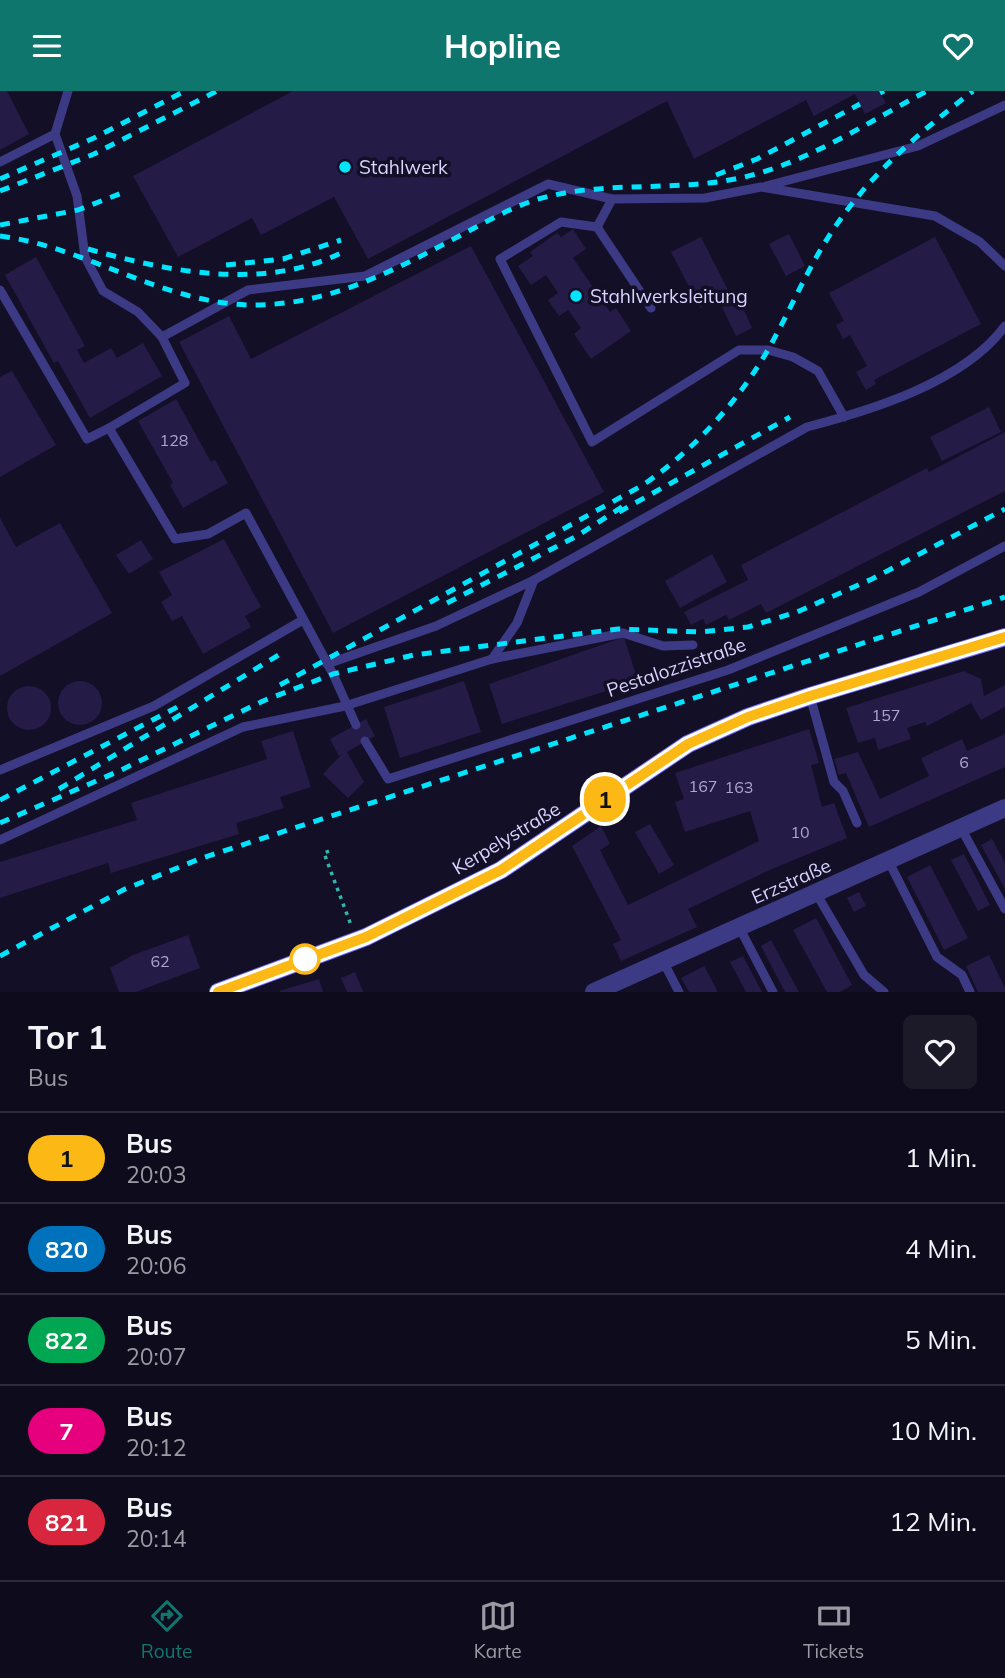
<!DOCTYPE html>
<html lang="de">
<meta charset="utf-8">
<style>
:root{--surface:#0e0b1c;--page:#1c1929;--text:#f1f3f6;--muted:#9b9ba3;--line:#2e2b3b;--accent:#0f766e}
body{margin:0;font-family:Mulish,sans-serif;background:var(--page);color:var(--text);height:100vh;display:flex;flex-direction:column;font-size:26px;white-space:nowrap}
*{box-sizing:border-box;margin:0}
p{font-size:23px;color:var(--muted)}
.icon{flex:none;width:38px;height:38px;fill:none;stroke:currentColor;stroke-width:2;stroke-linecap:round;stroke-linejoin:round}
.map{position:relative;height:901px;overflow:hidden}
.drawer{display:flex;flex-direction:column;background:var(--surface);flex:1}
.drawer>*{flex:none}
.badge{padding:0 14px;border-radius:23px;font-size:24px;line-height:46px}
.map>.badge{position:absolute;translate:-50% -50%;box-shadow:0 0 0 4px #fff}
.round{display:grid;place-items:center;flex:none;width:74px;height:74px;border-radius:10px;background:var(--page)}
.headline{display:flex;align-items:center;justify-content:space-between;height:119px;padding:0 28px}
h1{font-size:33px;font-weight:700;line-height:52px}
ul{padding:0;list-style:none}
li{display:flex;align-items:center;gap:21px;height:91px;padding:0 28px;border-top:2px solid var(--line)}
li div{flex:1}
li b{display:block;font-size:26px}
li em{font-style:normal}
li .badge{min-width:77px;font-weight:700;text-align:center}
header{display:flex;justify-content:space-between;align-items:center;height:91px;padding:0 28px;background:var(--accent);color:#fff;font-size:32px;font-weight:700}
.menu{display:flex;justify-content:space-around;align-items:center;height:98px;border-top:2px solid var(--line);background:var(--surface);font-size:19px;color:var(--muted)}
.menu a{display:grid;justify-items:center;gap:4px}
.menu .active{color:var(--accent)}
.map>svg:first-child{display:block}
.building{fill:#241b47}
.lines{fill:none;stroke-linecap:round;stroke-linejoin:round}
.path{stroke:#2fb8b0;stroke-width:3.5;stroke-dasharray:3.5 5;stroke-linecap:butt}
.lane{stroke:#3d3a85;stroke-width:9}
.street{stroke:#3d3a85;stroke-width:18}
.secondary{stroke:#6f6bff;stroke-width:18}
.rail{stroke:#00e5ff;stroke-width:5;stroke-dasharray:10 9;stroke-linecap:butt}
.line-casing{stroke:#fff;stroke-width:16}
.line{stroke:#fcb814;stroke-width:10}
.poi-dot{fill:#00e5ff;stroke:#130f26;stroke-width:2.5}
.stop-dot{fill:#fff;stroke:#fcb814;stroke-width:3.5}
.labels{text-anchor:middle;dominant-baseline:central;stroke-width:7;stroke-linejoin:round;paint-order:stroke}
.number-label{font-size:16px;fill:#aca6d1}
.poi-label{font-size:19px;fill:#d9d4ff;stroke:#130f26;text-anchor:start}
.street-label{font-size:19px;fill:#d9d4ff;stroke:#130f26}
</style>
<header><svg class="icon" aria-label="menu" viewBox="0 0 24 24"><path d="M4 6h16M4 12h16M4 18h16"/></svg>Hopline<svg class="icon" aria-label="heart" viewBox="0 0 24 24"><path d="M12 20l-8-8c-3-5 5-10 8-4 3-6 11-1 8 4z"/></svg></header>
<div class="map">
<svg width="1005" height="901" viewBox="0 0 1005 901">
<rect width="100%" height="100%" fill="#130f26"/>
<g class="building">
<polygon points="0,0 7,0 29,43 0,59"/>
<polygon points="293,0 879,0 886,12 865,23 855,3 814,25 806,9 694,68 667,10 368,168 334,106 261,144 252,127 178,166 133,85"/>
<polygon points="573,138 586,158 573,167 610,221 616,217 631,240 591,268 574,243 581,237 568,219 559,225 548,209 558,202 546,184 531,194 518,175 533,165 530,161 557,142 561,146"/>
<polygon points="789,143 805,175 786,185 769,153"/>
<polygon points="701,146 729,201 700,217 671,161"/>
<polygon points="935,146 981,233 874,289 876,293 866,299 856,281 867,275 850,244 843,248 836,234 844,230 829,202"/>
<polygon points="471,155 604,401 333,542 179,251 229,225 251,268"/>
<polygon points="36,166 85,255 77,259 84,272 111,257 117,267 143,252 162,285 90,327 58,270 54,272 5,184"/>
<polygon points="739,208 752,237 736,245 722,216"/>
<polygon points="12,280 56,354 0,386 0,286"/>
<polygon points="176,308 211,371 215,369 228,392 183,417 170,394 173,392 138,330"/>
<polygon points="989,316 1001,341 942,370 930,346"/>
<polygon points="1005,341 1005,400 766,522 761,513 729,529 726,524 706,534 703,528 691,534 684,521 748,489 741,474 927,377 929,381"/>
<polygon points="0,427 16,456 60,432 112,522 0,585"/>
<polygon points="224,448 261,516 245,525 251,536 203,563 182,525 172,530 161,511 172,504 159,481"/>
<polygon points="141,449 153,468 129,483 116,464"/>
<polygon points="712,463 727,491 680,517 665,490"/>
<polygon points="624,546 638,590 502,633 489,593"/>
<polygon points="964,580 981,588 984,605 1005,594 1005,616 981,629 971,612 927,635 925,631 907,637 911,648 878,659 875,647 858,652 846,617"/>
<circle cx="80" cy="612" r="22"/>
<polygon points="464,590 481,641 400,667 384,616"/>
<circle cx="29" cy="617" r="22"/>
<polygon points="366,628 375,645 347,661 364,691 348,707 323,683 342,663 339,665 330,648"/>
<polygon points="809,638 819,672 811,674 822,716 834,712 847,747 772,778 688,818 697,836 621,870 613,853 621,849 572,755 601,735 610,753 600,759 628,814 759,750 750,720 685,741 675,711 684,708 675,682"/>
<polygon points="293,640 311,696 280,706 284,717 236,732 239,743 111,782 108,772 0,807 0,771 137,729 131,712 267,668 261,650"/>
<polygon points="1005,643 1005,676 869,736 846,682 839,684 834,668 858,661 880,708 929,685 921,667 962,648 967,660"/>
<polygon points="650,733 674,774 659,783 635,741"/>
<polygon points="992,748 1005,772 1005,798 981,754"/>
<polygon points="964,763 990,814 978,820 951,769"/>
<polygon points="930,774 968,847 944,859 907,786"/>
<polygon points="859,801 866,815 854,821 847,807"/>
<polygon points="816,827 852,894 840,901 827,901 793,839"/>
<polygon points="188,844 200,877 136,901 119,901 110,877 133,864"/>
<polygon points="771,849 799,901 785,901 761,855"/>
<polygon points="989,864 1005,897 1005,901 978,901 966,875"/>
<polygon points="743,865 762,901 746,901 730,871"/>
<polygon points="704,875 718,901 689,901 681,887"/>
<polygon points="355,881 363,901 347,901 341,887"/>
<polygon points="319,888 323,901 280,901 279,900"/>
</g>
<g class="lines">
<polyline class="path" points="329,760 324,762 351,834"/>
<g class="lane">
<polyline points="68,0 55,43 77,105 85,166 103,200 138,221 162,246 185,292 109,337 175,448 208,443 246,422 333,583 356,634"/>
<polyline points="0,71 55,43"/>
<polyline points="766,95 918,55 1005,14"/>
<polyline points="597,136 612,108"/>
<polyline points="0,199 87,348 109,337"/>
<polyline points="651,217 597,136 561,131 500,168 592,351 739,259 768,259 793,266 818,280 844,326"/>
<polyline points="162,246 248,199 365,185 548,93 612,108 705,107 761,96 935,125 980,151 1005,175"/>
<polyline points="492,568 623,542 663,555 693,554"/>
<path d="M327,573L436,535L534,489L807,336C872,319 964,291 1005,235"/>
<polyline points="810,605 834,691 843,700 857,732"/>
<polyline points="365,650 388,688 728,579 919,501 1005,455"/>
<polyline points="0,679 154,615 303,529"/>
<polyline points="961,737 1005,818"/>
<polyline points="0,749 243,636 345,615 492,568 517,532 534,489"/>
<polyline points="888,769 937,866 962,884 970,901"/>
<polyline points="816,802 864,884 884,901"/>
<polyline points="739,836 773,901"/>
<polyline points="663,870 679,901"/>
</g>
<polyline class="street" points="594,901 1005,717"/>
<polyline class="secondary" points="218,901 366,846 501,779 688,653 748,626 810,605 1005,546"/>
<g class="rail">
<polyline points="880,2 884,0"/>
<polyline points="716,84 757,68 860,13"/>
<polyline points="0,88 94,47 185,0"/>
<polyline points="0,100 94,63 217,0"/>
<polyline points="0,134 78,119 127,100"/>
<path d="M0,145C86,156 162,212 250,214C329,215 395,179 463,143C486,131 510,117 535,109C601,89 669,101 735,88C803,75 866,32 927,0"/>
<path d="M88,158C170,181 267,201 347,159"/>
<polyline points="226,174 283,168 341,149"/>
<polyline points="619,421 790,326"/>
<polyline points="447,512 577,445 625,414"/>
<path d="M280,594L643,394C695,358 738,311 769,257C791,218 808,176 833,139C870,83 920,41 973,0"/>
<polyline points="59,698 285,560"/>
<polyline points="0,709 183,613"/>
<polyline points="0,732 119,680 263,610 333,583 414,564 618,538 700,541 748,536 797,521 872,488 1005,418"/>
<polyline points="0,865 125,798 202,767 1005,506"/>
</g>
</g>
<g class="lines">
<g class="line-casing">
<polyline id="line" points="218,901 366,846 501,779 688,653 748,626 810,605 1005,546"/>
</g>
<use href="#line" class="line"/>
</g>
<g class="poi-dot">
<circle cx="345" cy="76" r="7"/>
<circle cx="576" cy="205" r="7"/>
</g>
<circle class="stop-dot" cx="305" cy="868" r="14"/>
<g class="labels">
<g class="number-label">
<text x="174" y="349">128</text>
<text x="886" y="624">157</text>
<text x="964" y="671">6</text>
<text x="703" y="695">167</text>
<text x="739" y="696">163</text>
<text x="800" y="741">10</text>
<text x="160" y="870">62</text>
</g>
<g class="poi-label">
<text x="359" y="76">Stahlwerk</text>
<text x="590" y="205">Stahlwerksleitung</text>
</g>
<g class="street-label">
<text transform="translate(676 576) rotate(-19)">Pestalozzistraße</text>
<text transform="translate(506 747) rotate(-31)">Kerpelystraße</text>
<text transform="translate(791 790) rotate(-24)">Erzstraße</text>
</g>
</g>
</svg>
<b class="badge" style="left:605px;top:708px;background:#fcb814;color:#111">1</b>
</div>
<section class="drawer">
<div class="headline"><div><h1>Tor 1</h1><p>Bus</p></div><a class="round"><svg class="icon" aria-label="heart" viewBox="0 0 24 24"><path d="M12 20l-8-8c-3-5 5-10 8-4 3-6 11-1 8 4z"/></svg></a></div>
<ul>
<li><span class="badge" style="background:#fcb814;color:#111">1</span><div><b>Bus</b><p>20:03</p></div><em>1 Min.</em></li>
<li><span class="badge" style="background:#0072bc;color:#fff">820</span><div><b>Bus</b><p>20:06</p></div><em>4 Min.</em></li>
<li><span class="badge" style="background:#00a651;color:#fff">822</span><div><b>Bus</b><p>20:07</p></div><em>5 Min.</em></li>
<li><span class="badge" style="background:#e6007e;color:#fff">7</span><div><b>Bus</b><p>20:12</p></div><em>10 Min.</em></li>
<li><span class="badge" style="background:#d7263d;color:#fff">821</span><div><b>Bus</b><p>20:14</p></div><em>12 Min.</em></li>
</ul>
</section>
<nav class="menu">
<a class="active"><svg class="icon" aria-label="directions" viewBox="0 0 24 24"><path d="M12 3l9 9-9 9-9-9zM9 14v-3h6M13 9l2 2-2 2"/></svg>Route</a>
<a><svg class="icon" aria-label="map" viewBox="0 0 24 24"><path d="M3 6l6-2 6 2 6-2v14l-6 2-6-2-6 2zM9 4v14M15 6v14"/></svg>Karte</a>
<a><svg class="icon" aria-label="tickets" viewBox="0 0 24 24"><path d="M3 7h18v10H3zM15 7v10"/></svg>Tickets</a>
</nav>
